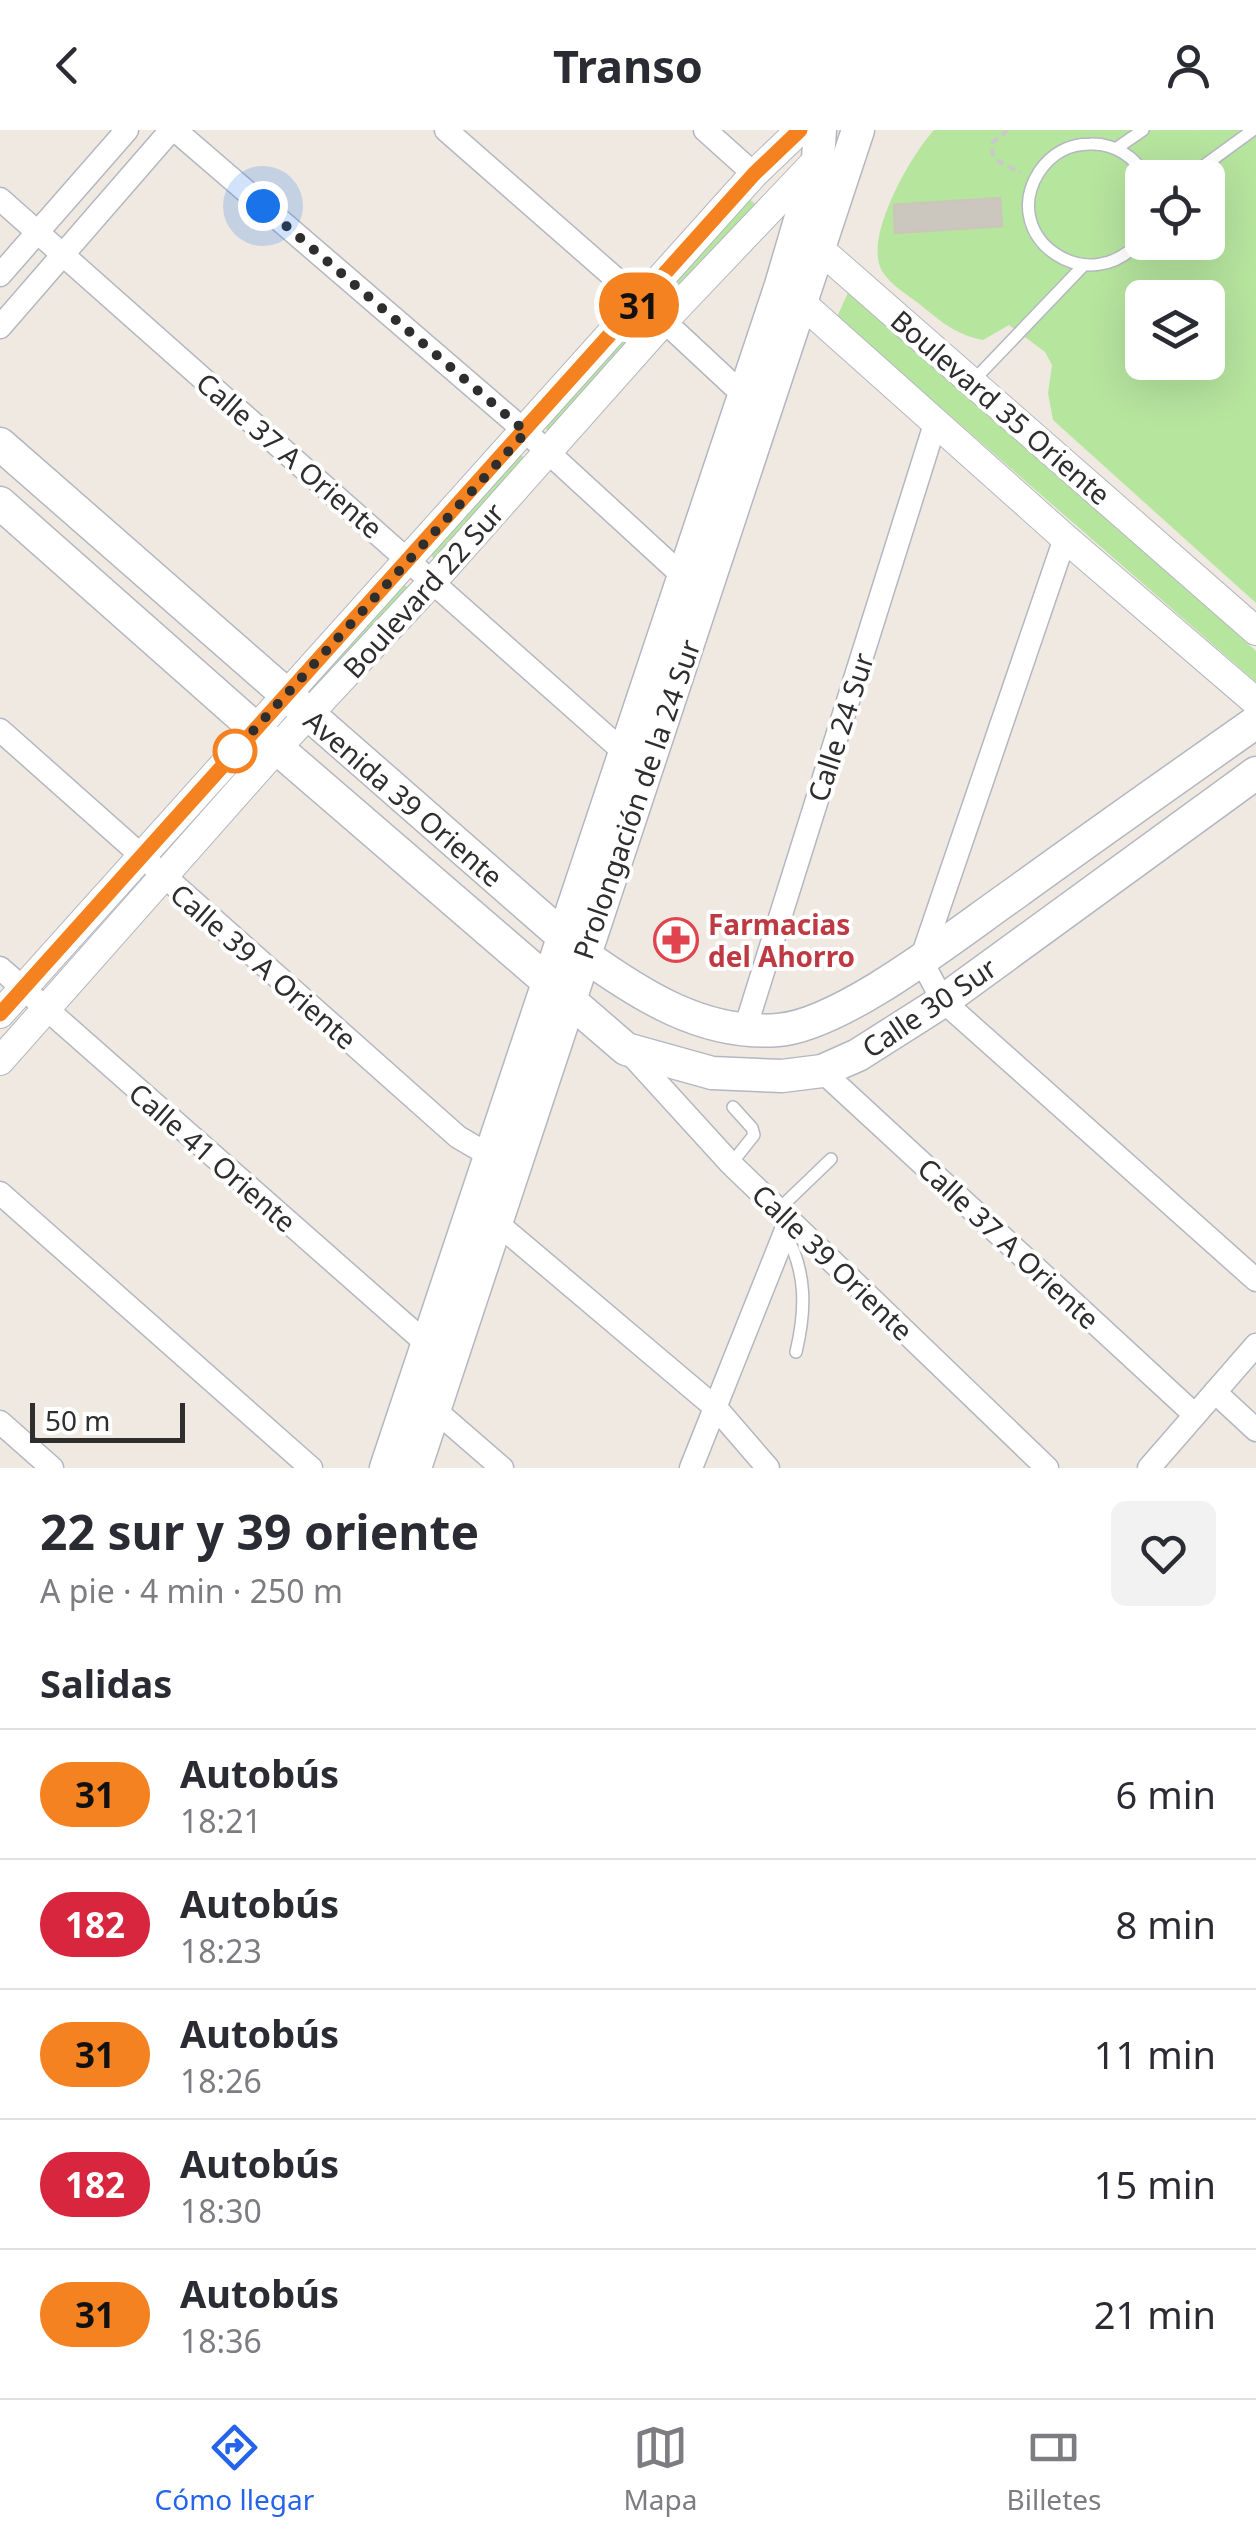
<!DOCTYPE html>
<html lang="es">
<meta charset="utf-8">
<style>
:root{--surface:#fff;--page:#f2f2f3;--text:#2b2b33;--muted:#7c7c81;--line:#e1e1e2;--accent:#2563eb}
body{margin:0;font-family:"Noto Sans",sans-serif;background:var(--page);color:var(--text);height:100vh;display:flex;flex-direction:column;font-size:38px;white-space:nowrap}
*{box-sizing:border-box;margin:0}
p{font-size:32px;color:var(--muted)}
.icon{flex:none;width:55px;height:55px;fill:none;stroke:currentColor;stroke-width:2;stroke-linecap:round;stroke-linejoin:round}
.map{position:relative;height:1338px;overflow:hidden}
.side{display:flex;flex-direction:column;background:var(--surface);flex:1}
.side>*{flex:none}
.badge{padding:0 20px;border-radius:32px;font-size:35px;line-height:65px}
.buttons{position:absolute;left:1125px;top:30px;display:grid;gap:20px}
.buttons a{display:grid;place-items:center;width:100px;height:100px;border-radius:15px;background:var(--surface);box-shadow:0 10px 40px #0002;font-size:50px}
.scale{position:absolute;left:30px;bottom:25px;width:155px;box-sizing:border-box;padding-left:10px;border:5px solid #2e2e2e;border-top:0;font-size:28px;line-height:35px;white-space:nowrap;color:#2e2e2e;-webkit-text-stroke:8px #fff;paint-order:stroke}
.you{position:absolute;width:50px;height:50px;margin:-25px;border:8px solid #fff;border-radius:50%;background:#1a73e8;box-shadow:0 0 0 15px #1a73e833}
.map>.badge{position:absolute;translate:-50% -50%;box-shadow:0 0 0 5px #fff}
h2{padding:0 40px;font-size:38px;line-height:90px}
.round{display:grid;place-items:center;flex:none;width:105px;height:105px;border-radius:15px;background:var(--page)}
.headline{display:flex;align-items:center;justify-content:space-between;height:170px;padding:0 40px}
h1{font-size:48px;font-weight:700;line-height:75px}
ul{padding:0;list-style:none}
li{display:flex;align-items:center;gap:30px;height:130px;padding:0 40px;border-top:2px solid var(--line)}
li div{flex:1}
li b{display:block;font-size:38px}
li em{font-style:normal}
li .badge{min-width:110px;font-weight:700;text-align:center}
header{display:flex;justify-content:space-between;align-items:center;height:130px;padding:0 40px;background:var(--surface);font-size:45px;font-weight:700}
.tab-bar{display:flex;justify-content:space-around;align-items:center;height:140px;border-top:2px solid var(--line);background:var(--surface);font-size:28px;color:var(--muted)}
.tab-bar a{display:grid;justify-items:center;gap:5px}
.tab-bar .selected{color:var(--accent)}
.map>svg:first-child{display:block}
.green{fill:#b6e59e;fill-rule:evenodd}
.building{fill:#cbc7bf;stroke:#cbc5ba;stroke-width:2.5}
.lines{fill:none;stroke-linecap:round;stroke-linejoin:round}
.service-casing{stroke:#b4b7c1;stroke-width:14}
.minor-casing{stroke:#b4b7c1;stroke-width:25}
.tertiary-casing{stroke:#b4b7c1;stroke-width:30}
.secondary-casing{stroke:#b4b7c1;stroke-width:35}
.path{stroke:#c9c9c9;stroke-width:4;stroke-dasharray:8 5;stroke-linecap:butt}
.service{stroke:#fff;stroke-width:11}
.minor{stroke:#fff;stroke-width:22}
.tertiary{stroke:#fff;stroke-width:28}
.secondary{stroke:#fff;stroke-width:32}
.line-casing{stroke:#fff;stroke-width:22}
.line{stroke:#f58220;stroke-width:15}
.walk{stroke:#2e2e2e;stroke-width:10;stroke-dasharray:0 18}
.stop-dot{fill:#fff;stroke:#f58220;stroke-width:5}
.labels{text-anchor:middle;dominant-baseline:central;stroke-width:8;stroke-linejoin:round;paint-order:stroke}
.street-label{font-size:28px;fill:#2e2e2e;stroke:#fff}
.health-label{font-size:28px;font-weight:bold;fill:#be3a42;stroke:#fff;text-anchor:start}
</style>
<header><svg class="icon" aria-label="back" viewBox="0 0 24 24"><path d="M15 5l-7 7 7 7"/></svg>Transo<svg class="icon" aria-label="person" viewBox="0 0 24 24"><circle cx="12" cy="8" r="4"/><path d="M4 21q1-7 8-7t8 7"/></svg></header>
<div class="map">
<svg width="1256" height="1338" viewBox="0 0 1256 1338">
<rect width="100%" height="100%" fill="#efe9e1"/>
<g class="green">
<path d="M934,0H1256V473L1053,290L1048,263L1052,235L1045,222L1009,195L983,210C957,205 943,193 923,177C910,166 890,155 882,141C863,108 911,25 934,0ZM1142,48H1208V112H1142ZM1142,168H1208V232H1142Z"/>
<polygon points="742,63 759,77 672,176 655,161"/>
<polygon points="851,156 1256,521 1256,552 837,187"/>
<polygon points="638,183 655,197 556,308 540,293"/>
<polygon points="515,319 525,329 435,429 424,420"/>
<polygon points="398,452 407,457 314,564 303,555"/>
</g>
<polygon class="building" points="1000,68 1002,96 895,103 894,75"/>
<g class="lines">
<g class="service-casing">
<g id="service">
<polyline points="1117,18 1143,0"/>
<polyline points="1187,48 1253,0"/>
<path d="M1142,108C1091,173 997,108 1039,42C1051,24 1069,14 1090,14C1114,13 1136,27 1146,48"/>
<polyline points="972,252 1083,136"/>
<polyline points="731,1034 754,1005 752,998 733,977"/>
<polyline points="779,1079 831,1029"/>
<path d="M785,1103C807,1142 806,1180 796,1222"/>
</g>
</g>
<g class="minor-casing">
<g id="minor">
<polyline points="175,0 526,302 684,447"/>
<polyline points="446,0 664,191 752,273"/>
<polyline points="705,0 754,44"/>
<polyline points="0,69 624,622"/>
<polyline points="0,145 127,0"/>
<polyline points="0,197 171,0"/>
<polyline points="1065,408 921,830 943,871 1256,1150"/>
<polyline points="0,600 458,1007 489,1025"/>
<polyline points="0,838 427,1214 439,1219"/>
<polyline points="745,899 935,294"/>
<polyline points="628,921 731,1034 1047,1338"/>
<polyline points="822,941 1195,1285"/>
<polyline points="0,1063 311,1338"/>
<polyline points="497,1093 717,1279 768,1338"/>
<polyline points="1215,1262 1256,1300"/>
<polyline points="435,1280 502,1338"/>
<polyline points="0,1292 52,1338"/>
<polyline points="691,1338 790,1090"/>
<polyline points="1149,1338 1256,1215"/>
</g>
</g>
<g class="tertiary-casing">
<g id="tertiary">
<polyline points="806,107 1256,501"/>
<polyline points="786,159 1065,408 1256,572"/>
<polyline points="0,884 754,44 800,0"/>
<polyline points="0,931 277,618 433,451 664,191 818,29"/>
</g>
</g>
<g class="secondary-casing">
<g id="secondary">
<path d="M0,314L583,824C640,865 704,906 778,900C843,895 958,803 1014,764C1094,706 1175,649 1256,592"/>
<polyline points="0,373 277,618 626,919 712,943 782,946 822,941 858,925 943,871 1256,643"/>
<polyline points="386,1338 781,155 818,29 820,0"/>
<polyline points="415,1338 858,0"/>
</g>
</g>
<polyline class="path" points="1008,0 993,12 992,23 996,30 1021,43"/>
<use href="#service" class="service"/>
<use href="#minor" class="minor"/>
<use href="#tertiary" class="tertiary"/>
<use href="#secondary" class="secondary"/>
</g>
<g class="lines">
<g class="line-casing">
<polyline id="line" points="0,884 754,44 800,0"/>
</g>
<use href="#line" class="line"/>
<polyline class="walk" points="235,621 232,624 526,302 263,76"/>
</g>
<defs>
<g id="pharmacy-ring" transform="scale(2.25)"><circle r="9.5" fill="#fff" stroke="#e0444e" stroke-width="1.5"/><path d="M-2-6h4v4h4v4h-4v4h-4v-4h-4v-4h4Z" fill="#e0444e"/></g>
</defs>
<g fill-rule="evenodd">
<use href="#pharmacy-ring" x="676" y="810"/>
</g>
<circle class="stop-dot" cx="235" cy="621" r="20"/>
<g class="labels">
<g class="street-label">
<text transform="translate(1001 277) rotate(41)">Boulevard 35 Oriente</text>
<text transform="translate(290 325) rotate(41)">Calle 37 A Oriente</text>
<text transform="translate(423 460) rotate(-48)">Boulevard 22 Sur</text>
<text transform="translate(840 597) rotate(-72)">Calle 24 Sur</text>
<text transform="translate(404 668) rotate(41)">Avenida 39 Oriente</text>
<text transform="translate(636 669) rotate(-71)">Prolongación de la 24 Sur</text>
<text transform="translate(264 836) rotate(41)">Calle 39 A Oriente</text>
<text transform="translate(929 877) rotate(-34)">Calle 30 Sur</text>
<text transform="translate(213 1027) rotate(41)">Calle 41 Oriente</text>
<text transform="translate(1009 1113) rotate(43)">Calle 37 A Oriente</text>
<text transform="translate(833 1132) rotate(44)">Calle 39 Oriente</text>
</g>
<g class="health-label">
<text x="708" y="794">Farmacias<tspan x="708" dy="32">del Ahorro</tspan></text>
</g>
</g>
</svg>
<div class="buttons">
<a><svg class="icon" aria-label="locate" viewBox="0 0 24 24"><circle cx="12" cy="12" r="6"/><path d="M12 2v4M12 18v4M2 12h4M18 12h4"/></svg></a>
<a><svg class="icon" aria-label="layers" viewBox="0 0 24 24"><path d="M12 4l9 5-9 5-9-5zM3 14l9 5 9-5"/></svg></a>
</div>
<div class="scale">50 m</div>
<div class="you" style="left:263px;top:76px"></div>
<b class="badge" style="left:639px;top:175px;background:#f58220;color:#111">31</b>
</div>
<section class="side">
<div class="headline"><div><h1>22 sur y 39 oriente</h1><p>A pie · 4 min · 250 m</p></div><a class="round"><svg class="icon" aria-label="heart" viewBox="0 0 24 24"><path d="M12 20l-8-8c-3-5 5-10 8-4 3-6 11-1 8 4z"/></svg></a></div>
<h2>Salidas</h2>
<ul>
<li><span class="badge" style="background:#f58220;color:#111">31</span><div><b>Autobús</b><p>18:21</p></div><em>6 min</em></li>
<li><span class="badge" style="background:#d7263d;color:#fff">182</span><div><b>Autobús</b><p>18:23</p></div><em>8 min</em></li>
<li><span class="badge" style="background:#f58220;color:#111">31</span><div><b>Autobús</b><p>18:26</p></div><em>11 min</em></li>
<li><span class="badge" style="background:#d7263d;color:#fff">182</span><div><b>Autobús</b><p>18:30</p></div><em>15 min</em></li>
<li><span class="badge" style="background:#f58220;color:#111">31</span><div><b>Autobús</b><p>18:36</p></div><em>21 min</em></li>
</ul>
</section>
<nav class="tab-bar">
<a class="selected"><svg class="icon" aria-label="directions" viewBox="0 0 24 24"><path d="M12 3l9 9-9 9-9-9zM9 14v-3h6M13 9l2 2-2 2"/></svg>Cómo llegar</a>
<a><svg class="icon" aria-label="map" viewBox="0 0 24 24"><path d="M3 6l6-2 6 2 6-2v14l-6 2-6-2-6 2zM9 4v14M15 6v14"/></svg>Mapa</a>
<a><svg class="icon" aria-label="tickets" viewBox="0 0 24 24"><path d="M3 7h18v10H3zM15 7v10"/></svg>Billetes</a>
</nav>
